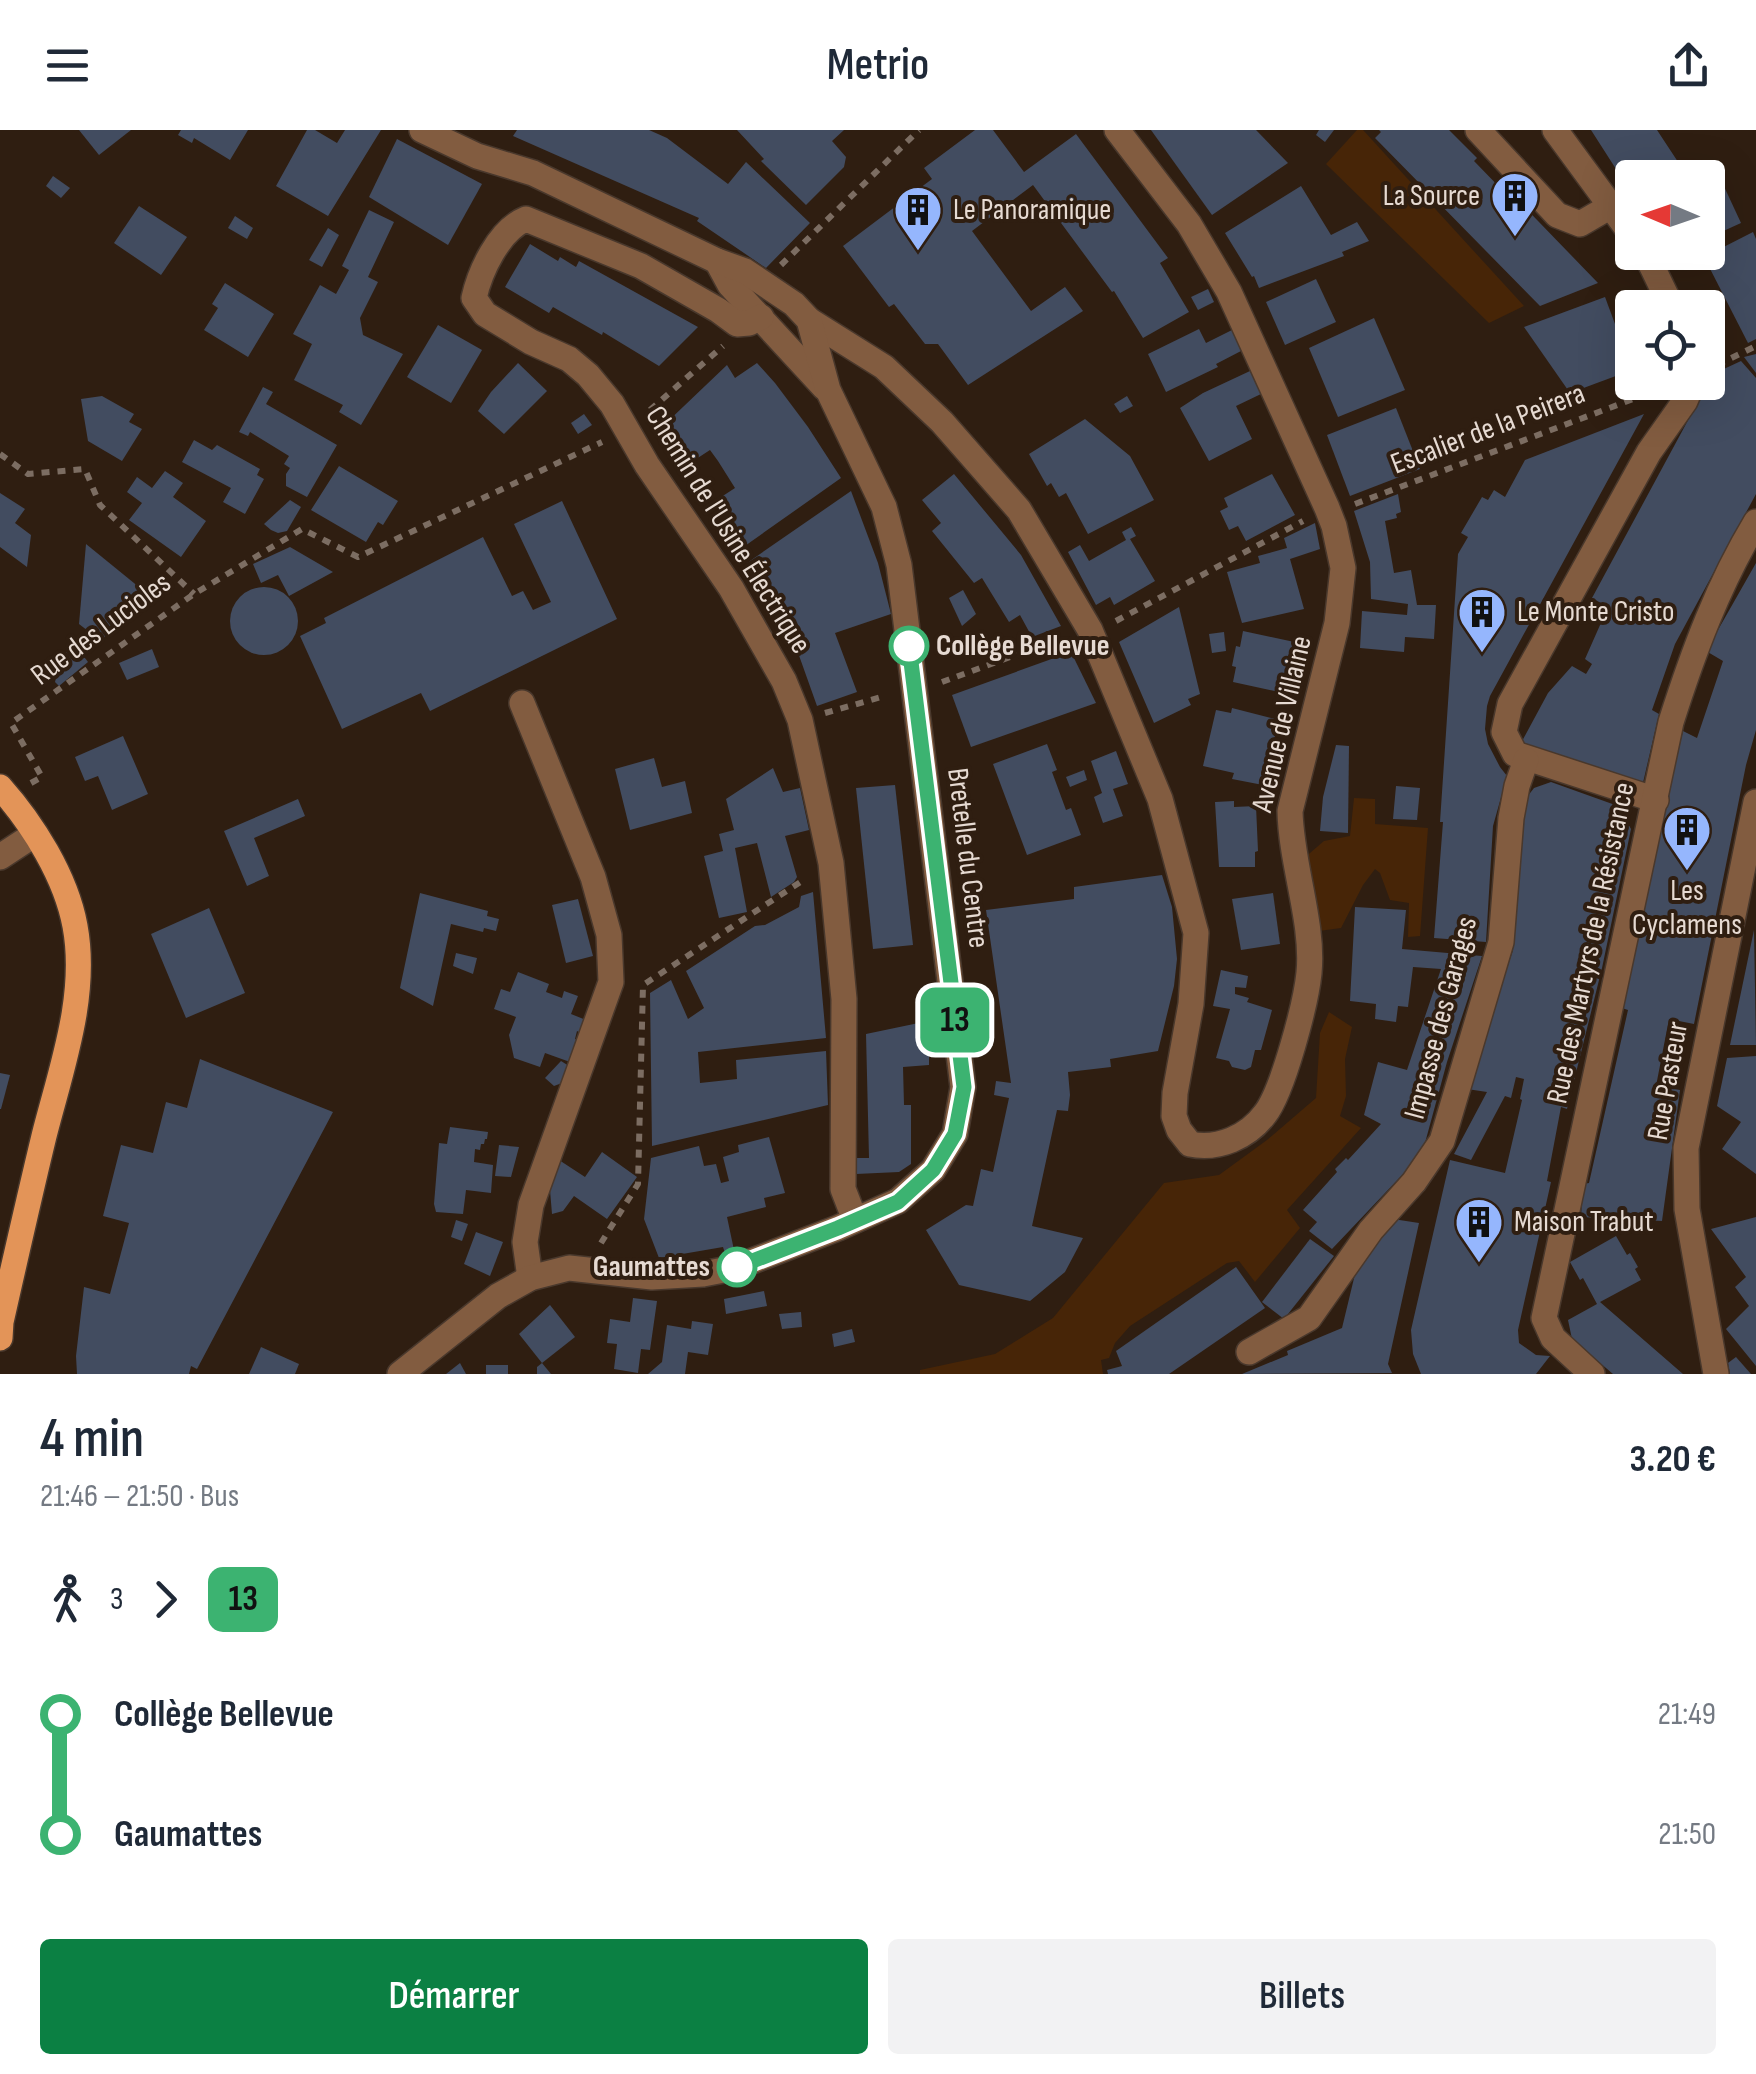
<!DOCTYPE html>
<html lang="fr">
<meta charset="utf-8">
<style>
:root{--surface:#fff;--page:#f2f2f3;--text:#1f2937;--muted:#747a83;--accent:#0b8043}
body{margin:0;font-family:"Sofia Sans Condensed",sans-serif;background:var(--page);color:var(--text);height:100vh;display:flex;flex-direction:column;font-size:38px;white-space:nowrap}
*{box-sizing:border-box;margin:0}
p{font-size:32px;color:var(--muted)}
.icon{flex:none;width:55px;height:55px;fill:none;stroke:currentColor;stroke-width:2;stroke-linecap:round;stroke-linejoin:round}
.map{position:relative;height:1244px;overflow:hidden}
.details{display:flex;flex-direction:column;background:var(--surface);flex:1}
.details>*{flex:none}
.badge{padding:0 20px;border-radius:15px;font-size:35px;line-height:65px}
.needle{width:65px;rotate:272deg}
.controls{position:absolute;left:1615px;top:30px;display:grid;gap:20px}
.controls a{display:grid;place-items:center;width:110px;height:110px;border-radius:10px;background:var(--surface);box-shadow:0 10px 40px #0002;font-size:50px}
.map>.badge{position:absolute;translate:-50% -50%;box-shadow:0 0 0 5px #fff}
.legs{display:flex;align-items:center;gap:15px;height:110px;padding:0 40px;font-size:32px}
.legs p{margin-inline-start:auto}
.summary{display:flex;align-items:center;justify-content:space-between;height:170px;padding:0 40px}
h1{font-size:55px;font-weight:600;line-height:75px}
.action{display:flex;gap:20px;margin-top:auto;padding:20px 40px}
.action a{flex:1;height:115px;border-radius:10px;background:var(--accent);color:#fff;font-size:40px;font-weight:600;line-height:115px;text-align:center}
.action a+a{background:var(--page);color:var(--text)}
ul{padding:0 40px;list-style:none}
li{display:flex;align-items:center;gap:35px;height:120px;font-size:38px}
li i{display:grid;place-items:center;width:15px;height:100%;margin:0 12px;background:currentColor}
li i::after{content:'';width:25px;height:25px;margin:-12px;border:8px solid;border-radius:50%;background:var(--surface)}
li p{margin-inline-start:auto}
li:first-child i{background:linear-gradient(#0000 50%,currentColor 0)}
li:last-child i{background:linear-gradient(currentColor 50%,#0000 0)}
header{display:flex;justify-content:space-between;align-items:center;height:130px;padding:0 40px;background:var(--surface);font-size:45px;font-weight:600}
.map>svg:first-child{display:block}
.green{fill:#472507}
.building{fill:#424c60}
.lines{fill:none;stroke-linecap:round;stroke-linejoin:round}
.minor-casing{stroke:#49382c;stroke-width:28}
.major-casing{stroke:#49382c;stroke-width:28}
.path{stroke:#7c6d62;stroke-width:6;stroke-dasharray:8 8;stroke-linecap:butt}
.minor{stroke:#825c40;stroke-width:25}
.major{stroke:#e39458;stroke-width:25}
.line-1-casing{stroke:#fff;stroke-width:22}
.line-1{stroke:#3cb371;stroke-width:15}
.stop-1-dot{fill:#fff;stroke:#3cb371;stroke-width:5}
.labels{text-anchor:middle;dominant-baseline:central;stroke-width:8;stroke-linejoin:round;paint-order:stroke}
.poi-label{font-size:30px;fill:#e6dad2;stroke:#2f1e11;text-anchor:start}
.street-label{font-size:30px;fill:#e6dad2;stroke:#2f1e11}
.stop-label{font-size:30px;font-weight:bold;fill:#e6dad2;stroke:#2f1e11;text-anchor:start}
</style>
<header><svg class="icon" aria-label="menu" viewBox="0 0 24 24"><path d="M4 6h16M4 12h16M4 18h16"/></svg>Metrio<svg class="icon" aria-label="share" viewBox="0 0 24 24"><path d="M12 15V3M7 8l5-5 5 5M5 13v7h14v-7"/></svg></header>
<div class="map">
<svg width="1756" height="1244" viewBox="0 0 1756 1244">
<rect width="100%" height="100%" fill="#2f1e11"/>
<g class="green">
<polygon points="1357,0 1363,0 1524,176 1489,193 1326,34"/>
<polygon points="1354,668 1375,669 1375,694 1428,698 1420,806 1408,807 1409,773 1390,770 1380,743 1375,739 1363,755 1341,798 1319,801 1303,729 1324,711 1350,706"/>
<polygon points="1329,882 1352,897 1345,929 1346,966 1340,986 1361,998 1287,1080 1300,1098 1255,1152 1239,1131 1227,1133 1130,1196 1115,1213 1109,1228 1101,1230 1103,1244 920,1244 920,1240 995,1224 1053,1188 1164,1053 1219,1045 1267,1010 1316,968 1320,903"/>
</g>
<g class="building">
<polygon points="79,0 131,0 99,25"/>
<polygon points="181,0 248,0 230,30 194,8 192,13 178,5"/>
<polygon points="307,0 315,0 337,13 345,0 381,0 328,86 276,56"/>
<polygon points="517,0 649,0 667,8 728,54 746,32 810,93 766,138 697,91 699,88 513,6"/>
<polygon points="737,0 844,0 832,11 846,27 844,37 806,75 761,31 764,29"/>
<polygon points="975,0 993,0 1024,42 1076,4 1168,128 1160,133 1189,182 1143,208 1114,161 1112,162 1033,55 972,101 1031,181 1065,157 1083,181 968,255 938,214 925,214 894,174 889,177 843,116 932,49 924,38"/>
<polygon points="1151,0 1256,0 1288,33 1212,85"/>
<polygon points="1319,0 1334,0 1325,12 1316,5"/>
<polygon points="1379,0 1449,0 1477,28 1474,31 1507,65 1510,62 1598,153 1540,176 1375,8 1381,2"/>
<polygon points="1591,0 1657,0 1682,38 1667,48 1632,48 1632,64"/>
<polygon points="397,9 482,54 448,115 369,67"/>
<polygon points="53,46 70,58 61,68 46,56"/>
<polygon points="1721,50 1741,93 1708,108 1708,57"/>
<polygon points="1301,56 1331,105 1357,92 1369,111 1342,122 1344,126 1259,158 1254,146 1252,147 1225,103"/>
<polygon points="139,76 187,107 161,145 114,113"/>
<polygon points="369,80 394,92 368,147 378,152 360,188 363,205 403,224 361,295 339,282 343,275 294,250 312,214 293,204 320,155 336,164 349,140 342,136"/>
<polygon points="235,86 253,98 247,109 228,98"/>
<polygon points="328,98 339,105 322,137 309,130"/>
<polygon points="1753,102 1756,109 1756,209 1748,213 1704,127"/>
<polygon points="530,114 558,131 560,127 576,137 579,131 698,197 659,236 603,202 602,205 553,177 549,183 505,157"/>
<polygon points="1316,149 1336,192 1285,215 1266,172"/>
<polygon points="225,153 274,184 248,227 204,200 218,178 212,174"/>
<polygon points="1208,159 1214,172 1198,180 1191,167"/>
<polygon points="1605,167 1632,240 1570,263 1524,197"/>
<polygon points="1374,188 1405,260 1338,287 1309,218"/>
<polygon points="438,195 482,220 451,273 407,247"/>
<polygon points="1199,199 1206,213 1232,200 1241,221 1216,234 1218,237 1166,262 1148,224"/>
<polygon points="1756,224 1756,243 1744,227"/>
<polygon points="1741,231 1756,248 1756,364 1675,514 1652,580 1659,584 1642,657 1521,613 1548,563 1572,536 1586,544 1592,534 1585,529 1608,477 1592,468 1713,244"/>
<polygon points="518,233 547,261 504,304 478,281 491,262"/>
<polygon points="757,233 775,253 808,297 841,348 742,418 712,373 735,358 718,331 710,320 687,335 662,297 727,235 735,248"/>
<polygon points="1250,241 1261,264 1236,276 1252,309 1209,331 1180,278 1203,263"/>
<polygon points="263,257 273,262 266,274 337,315 307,367 286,356 286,344 290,338 284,334 289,326 250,302 248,306 239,302"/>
<polygon points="102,266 134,284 129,292 142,299 122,331 88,311 81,269"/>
<polygon points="1127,266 1133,276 1120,283 1114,274"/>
<polygon points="1396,278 1420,339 1350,366 1327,305"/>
<polygon points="584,284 592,295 578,304 571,293"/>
<polygon points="1644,284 1490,566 1487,576 1485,599 1488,614 1500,637 1507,646 1493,696 1486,812 1434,808 1443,692 1440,692 1458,424 1468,407 1461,403 1482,367 1488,370 1494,360 1505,367 1525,330"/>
<polygon points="1085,289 1130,326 1154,370 1088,404 1066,363 1059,367 1051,353 1047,356 1029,324"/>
<polygon points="194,310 212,320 217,315 260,339 257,345 264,349 245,384 223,372 231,358 182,332"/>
<polygon points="339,336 398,371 383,395 378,392 366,412 311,380"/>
<polygon points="165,341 183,353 173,367 206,391 181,427 129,390 142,373 127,362 137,347 152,358"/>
<polygon points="954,344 1021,425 1061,496 1032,507 1020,485 1009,492 982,448 974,453 932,401 941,393 922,370"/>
<polygon points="1272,344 1295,385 1246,411 1238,396 1229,400 1220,381 1228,377 1224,368"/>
<polygon points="851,361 878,433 891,484 835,503 857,562 817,576 796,517 747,433"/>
<polygon points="0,363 25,379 15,393 31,405 27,437 0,417"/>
<polygon points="1398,364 1401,382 1396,384 1397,388 1385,391 1394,443 1411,440 1417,475 1436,475 1434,509 1405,507 1404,522 1360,518 1362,481 1407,485 1408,474 1371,469 1370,432 1354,381"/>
<polygon points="290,370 301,377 287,401 278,403 271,400 264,394"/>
<polygon points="562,371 617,489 430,581 421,563 342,599 300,506 326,493 324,488 483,407 512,466 523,461 533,480 551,472 514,394"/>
<polygon points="1315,393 1320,419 1290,429 1304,479 1242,493 1227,442 1260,433 1258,426 1287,418 1284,408"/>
<polygon points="1131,397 1136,406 1130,409 1155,451 1114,475 1110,467 1096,475 1068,422 1080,415 1089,431 1126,410 1122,402"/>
<polygon points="86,414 145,462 101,511 79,494"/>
<polygon points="290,417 333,442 289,466 278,445 261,453 253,434"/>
<polygon points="1756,433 1756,600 1746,635 1694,894 1669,889 1656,956 1680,960 1662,1091 1581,1087 1583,1054 1589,1053 1628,880 1619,877 1683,601 1697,608 1723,531 1706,521"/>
<circle cx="264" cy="491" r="34"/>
<polygon points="963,460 976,484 962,496 949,468"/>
<polygon points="1179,477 1200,564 1188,569 1191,575 1154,593 1119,512"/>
<polygon points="1243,501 1299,513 1288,564 1233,552 1236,537 1232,536 1236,516 1240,517"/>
<polygon points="1224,502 1226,521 1212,523 1209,504"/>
<polygon points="75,515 88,532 59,556 55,552 61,527"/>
<polygon points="152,519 159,537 127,550 119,533"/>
<polygon points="1071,522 1096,573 971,617 952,565"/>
<polygon points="1232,578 1279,590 1263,655 1232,649 1234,643 1203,636 1216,580 1231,583"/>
<polygon points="123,606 148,664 112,680 98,646 85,651 75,627"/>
<polygon points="1047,614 1057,640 1052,642 1066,680 1071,678 1081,705 1027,725 993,634"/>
<polygon points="1336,615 1349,616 1348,703 1320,701 1323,667"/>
<polygon points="1116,621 1128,654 1113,659 1123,686 1103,693 1094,667 1102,663 1091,631"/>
<polygon points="654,628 662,657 685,651 692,683 630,700 615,639"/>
<polygon points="773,638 783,662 800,658 809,700 785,706 797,747 794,752 771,767 757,713 735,718 747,782 719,788 704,726 723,721 719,704 734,700 726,669"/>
<polygon points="1084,640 1087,650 1070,657 1066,647"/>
<polygon points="1551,652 1618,676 1631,699 1602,838 1567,979 1561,977 1547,1051 1551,1052 1518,1200 1519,1213 1536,1225 1550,1226 1536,1244 1421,1244 1413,1224 1411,1200 1450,1030 1505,1043 1522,970 1520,969 1524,949 1516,947 1511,968 1505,966 1471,1030 1454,1024 1487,962 1467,959 1513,820 1517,743 1527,667 1534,658"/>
<polygon points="895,655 913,815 873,819 856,658"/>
<polygon points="1396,656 1420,658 1417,690 1393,689"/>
<polygon points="298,669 305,686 254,708 269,746 247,756 224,701"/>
<polygon points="1234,671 1234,677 1256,676 1258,721 1255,722 1255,737 1219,737 1215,672"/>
<polygon points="1162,745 1172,777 1177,829 1174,856 1158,921 1110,929 1111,937 1068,942 1070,965 1068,981 1057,980 1032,1096 1083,1108 1065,1142 1030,1171 959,1155 926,1100 966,1075 973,1076 981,1039 993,1042 1009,968 994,965 996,951 1011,953 986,780 1074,769 1074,757"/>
<polygon points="813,762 826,908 698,922 700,953 737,949 736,930 826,921 828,975 652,1016 650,863 671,850 688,889 704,878 686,841 755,796 765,795 799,777 801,766"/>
<polygon points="420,763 488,781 487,786 499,789 496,801 484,798 483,802 451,794 433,876 400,858"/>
<polygon points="1273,763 1280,814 1241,820 1232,769"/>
<polygon points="578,769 593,826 566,833 552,775"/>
<polygon points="1355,777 1406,780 1402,819 1482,826 1447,932 1422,1024 1332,1119 1309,1101 1317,1092 1303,1080 1337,1042 1335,1039 1346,1028 1348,1030 1381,994 1364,985 1378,932 1407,940 1441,839 1413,837 1408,877 1398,876 1396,892 1375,889 1376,874 1350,871"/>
<polygon points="209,778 245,863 186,888 151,804"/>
<polygon points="1754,800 1756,915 1730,915"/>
<polygon points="456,823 477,828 473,844 453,836"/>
<polygon points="1221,840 1248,846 1246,858 1235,857 1235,864 1249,868 1247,872 1272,880 1261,920 1255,920 1251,937 1245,940 1232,937 1229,931 1216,928 1230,879 1213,876"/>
<polygon points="518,842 549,854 546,862 562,868 564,861 578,866 571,884 586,890 581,903 577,901 575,909 578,910 570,932 545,923 540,937 514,928 509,905 516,887 494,879 501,859 510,862"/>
<polygon points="933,890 934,919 929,919 929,935 903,937 904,975 911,975 911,1034 899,1042 856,1044 856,1028 869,1028 866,904"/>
<polygon points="1756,926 1756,1044 1722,1019 1741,992 1717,976 1727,928"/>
<polygon points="200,929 333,982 197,1239 191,1236 189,1244 77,1244 76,1226 84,1157 110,1164 129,1093 103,1086 121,1015 153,1023 166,972 187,978"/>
<polygon points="561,931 569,936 562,953 554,956 545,948"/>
<polygon points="0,943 10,945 1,979 0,979"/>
<polygon points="450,997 488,1002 487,1009 485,1009 484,1014 481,1014 480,1020 475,1019 474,1032 493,1035 491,1063 466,1060 463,1084 436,1082 434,1074 439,1013 447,1014"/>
<polygon points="769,1007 785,1063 764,1068 766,1077 727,1087 734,1120 725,1123 723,1117 659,1128 644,1089 651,1028 699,1016 704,1036 716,1034 721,1053 729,1051 723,1027 739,1022 738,1015"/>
<polygon points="499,1015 519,1017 511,1047 495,1046"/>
<polygon points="602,1022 637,1047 607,1089 574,1066 563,1081 552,1084 550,1060 559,1030 585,1047"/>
<polygon points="1756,1087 1756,1236 1726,1199 1749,1176 1735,1157 1746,1147 1711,1099"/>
<polygon points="1393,1089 1419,1093 1388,1234 1392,1243 1242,1244 1288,1225 1287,1221 1342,1198 1356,1140"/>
<polygon points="456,1090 468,1094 462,1111 451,1107"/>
<polygon points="476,1102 503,1112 490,1146 464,1134"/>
<polygon points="1616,1106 1627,1125 1630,1123 1638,1137 1635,1139 1641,1150 1600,1172 1683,1244 1613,1244 1572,1209 1568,1190 1597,1174 1583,1148 1580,1150 1570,1132"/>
<polygon points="1310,1109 1334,1126 1284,1189 1262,1172"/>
<polygon points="1236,1137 1265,1178 1169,1244 1108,1244 1107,1240 1122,1236 1116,1221"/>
<polygon points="764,1161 767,1176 726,1184 724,1169"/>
<polygon points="633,1168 657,1171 650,1220 641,1219 638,1243 614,1239 617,1214 607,1213 610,1189 630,1192"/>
<polygon points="550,1175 575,1207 542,1233 519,1204"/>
<polygon points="801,1182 802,1197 782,1199 779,1184"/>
<polygon points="692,1191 713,1194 708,1225 688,1222 685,1244 648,1244 662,1232 667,1195 691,1199"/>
<polygon points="852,1199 855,1212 834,1217 832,1204"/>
<polygon points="261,1217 299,1234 295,1244 249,1244"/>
<polygon points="1736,1227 1751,1244 1730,1244 1728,1233"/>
<polygon points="460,1233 466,1244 446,1244"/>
<polygon points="542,1233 551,1244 537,1244 537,1237"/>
<rect x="486" y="1235" width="22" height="9"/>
</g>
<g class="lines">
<g class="minor-casing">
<g id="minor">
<polyline points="1478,0 1557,85 1580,94 1611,76"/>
<polyline points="1555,0 1632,105"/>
<polyline points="1645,122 1672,178"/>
<polyline points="717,131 730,155 824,257"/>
<path d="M761,187L749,193L737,194L718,180L641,136L526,89C499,100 480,141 474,168L485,184L531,212L569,229L588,245L612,274L647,335L731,458L784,551L800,590L831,733L844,869L843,1059L855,1090"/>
<path d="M809,190L884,237L942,292L1019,380L1090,500L1160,669L1196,803L1191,874L1175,963L1174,986L1179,1000L1190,1014C1218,1020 1248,1007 1265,984C1283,961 1306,873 1309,843C1314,793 1291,734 1290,681L1337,493L1343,438L1334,396L1327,378L1229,162L1189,94L1117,0"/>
<polyline points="522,573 593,747 609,805 611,852 531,1075 525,1112 530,1148"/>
<polyline points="1656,670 1515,624 1504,602 1510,574 1649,322 1685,271 1693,252"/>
<polyline points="0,727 35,704"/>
<polyline points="1249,1222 1309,1188 1371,1100 1414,1052 1442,1011 1501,812 1511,688 1517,656 1526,630"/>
<polyline points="400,1244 498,1166 530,1148 569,1138 652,1147 703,1144 734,1138 838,1098 898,1071 933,1040 955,1004 963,957 899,435 884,377 828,260 809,190 794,174 745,141 717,131 533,43 477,26 422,0"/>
<path d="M1592,1244L1553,1208L1544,1188L1671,592C1693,523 1718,455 1756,392"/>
<polyline points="1716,1244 1687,1079 1686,1018 1756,672"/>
</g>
</g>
<g class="major-casing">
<path id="major" d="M0,657C33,694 66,747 75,796C88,866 61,939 44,1006C29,1068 15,1130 1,1192L0,1208"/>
</g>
<g class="path">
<polyline points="781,135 919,0"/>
<polyline points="1717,235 1756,216"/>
<polyline points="650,280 723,216"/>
<polyline points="0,324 28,344 85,339 100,375 194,464"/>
<polyline points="1355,374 1657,260"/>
<polyline points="1116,491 1303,391"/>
<polyline points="942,552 1062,508"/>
<polyline points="825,583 885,566"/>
<polyline points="31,653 42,647 11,593 194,464 302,399 358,427 602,312"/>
<polyline points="601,1113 638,1054 643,855 805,749"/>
</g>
<use href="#minor" class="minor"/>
<use href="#major" class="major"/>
</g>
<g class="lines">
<g class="line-1-casing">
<polyline id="line-1" points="737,1137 838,1098 898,1072 933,1040 955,1004 964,957 909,516"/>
</g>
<use href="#line-1" class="line-1"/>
</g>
<defs>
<g id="building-pin" transform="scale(2.5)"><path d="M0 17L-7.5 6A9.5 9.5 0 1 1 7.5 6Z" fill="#95b6fd" stroke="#2f1e11"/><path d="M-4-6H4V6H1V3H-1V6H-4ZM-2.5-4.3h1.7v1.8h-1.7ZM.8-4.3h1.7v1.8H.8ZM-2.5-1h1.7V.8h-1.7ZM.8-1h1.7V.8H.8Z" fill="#111"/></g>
</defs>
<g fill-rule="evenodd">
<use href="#building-pin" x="1515" y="66"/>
<use href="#building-pin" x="918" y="80"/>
<use href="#building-pin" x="1482" y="482"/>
<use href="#building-pin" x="1687" y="700"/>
<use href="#building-pin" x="1479" y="1092"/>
</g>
<g class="stop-1-dot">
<circle cx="909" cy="516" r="18"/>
<circle cx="737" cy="1137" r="18"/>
</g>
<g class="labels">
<g class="poi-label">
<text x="1480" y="66" text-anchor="end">La Source</text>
<text x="953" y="80">Le Panoramique</text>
<text x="1517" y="482">Le Monte Cristo</text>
<text x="1687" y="761" text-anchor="middle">Les<tspan x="1687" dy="34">Cyclamens</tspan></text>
<text x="1514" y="1092">Maison Trabut</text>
</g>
<g class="street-label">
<text transform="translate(1488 299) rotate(-21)">Escalier de la Peirera</text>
<text transform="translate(728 400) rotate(58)">Chemin de l'Usine Électrique</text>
<text transform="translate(101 499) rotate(-37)">Rue des Lucioles</text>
<text transform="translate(1282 594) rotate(-77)">Avenue de Villaine</text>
<text transform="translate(968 728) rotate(83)">Bretelle du Centre</text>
<text transform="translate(1591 813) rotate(-78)">Rue des Martyrs de la Résistance</text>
<text transform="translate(1441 888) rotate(-75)">Impasse des Garages</text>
<text transform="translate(1668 951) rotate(-80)">Rue Pasteur</text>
</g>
<g class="stop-label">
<text x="936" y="516">Collège Bellevue</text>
<text x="710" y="1137" text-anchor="end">Gaumattes</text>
</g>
</g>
</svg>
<div class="controls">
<a><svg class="needle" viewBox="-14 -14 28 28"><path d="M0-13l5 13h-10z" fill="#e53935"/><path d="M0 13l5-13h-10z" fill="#747a83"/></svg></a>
<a><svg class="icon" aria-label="locate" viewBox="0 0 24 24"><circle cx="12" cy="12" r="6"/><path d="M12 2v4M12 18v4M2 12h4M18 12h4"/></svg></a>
</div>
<b class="badge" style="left:955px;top:890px;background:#3cb371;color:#111">13</b>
</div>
<section class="details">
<div class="summary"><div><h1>4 min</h1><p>21:46 – 21:50 · Bus</p></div><b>3.20 €</b></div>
<div class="legs"><svg class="icon" aria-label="walk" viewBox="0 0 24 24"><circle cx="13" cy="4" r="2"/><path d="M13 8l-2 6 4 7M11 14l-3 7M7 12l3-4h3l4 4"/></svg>3<svg class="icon" aria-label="forward" viewBox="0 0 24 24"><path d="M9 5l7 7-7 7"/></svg><b class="badge" style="background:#3cb371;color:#111">13</b></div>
<ul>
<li><i style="color:#3cb371"></i><b>Collège Bellevue</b><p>21:49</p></li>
<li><i style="color:#3cb371"></i><b>Gaumattes</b><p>21:50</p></li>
</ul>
<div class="action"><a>Démarrer</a><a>Billets</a></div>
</section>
